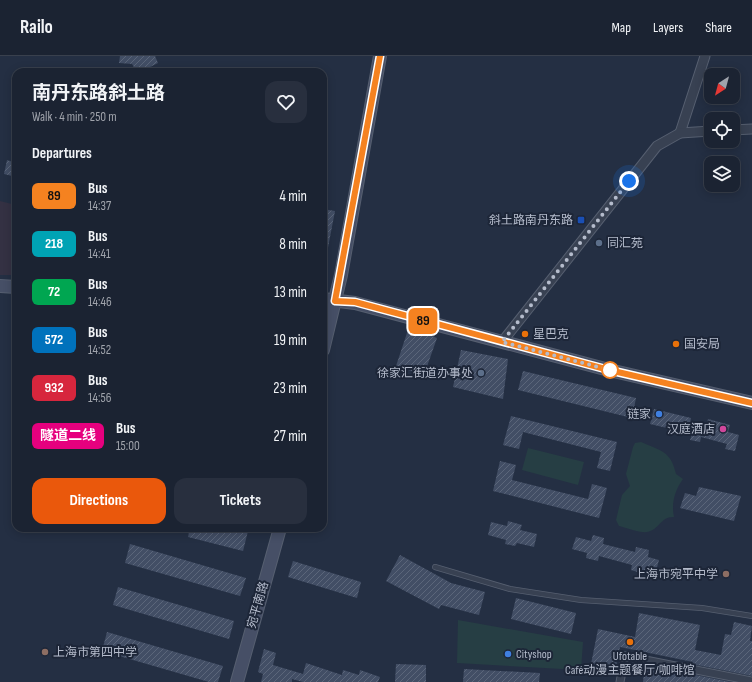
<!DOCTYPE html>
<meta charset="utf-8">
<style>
:root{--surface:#1b2332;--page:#282f3e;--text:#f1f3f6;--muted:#a0a4ac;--line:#39404d;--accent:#ea580c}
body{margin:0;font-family:"Sofia Sans Condensed","Noto Sans SC",sans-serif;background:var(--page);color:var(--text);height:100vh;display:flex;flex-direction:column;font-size:15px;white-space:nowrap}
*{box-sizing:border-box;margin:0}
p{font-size:13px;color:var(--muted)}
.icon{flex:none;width:22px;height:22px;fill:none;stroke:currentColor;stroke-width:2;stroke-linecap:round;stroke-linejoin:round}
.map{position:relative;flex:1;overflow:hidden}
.details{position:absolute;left:12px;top:12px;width:315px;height:464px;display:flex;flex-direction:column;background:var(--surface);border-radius:12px;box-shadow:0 2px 10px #0003,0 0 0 1px var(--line)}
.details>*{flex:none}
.badge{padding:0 8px;border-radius:6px;font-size:14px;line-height:26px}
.needle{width:26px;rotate:216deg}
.buttons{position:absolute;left:704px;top:12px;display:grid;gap:8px}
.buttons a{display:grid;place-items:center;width:36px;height:36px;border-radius:8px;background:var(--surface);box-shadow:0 2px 10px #0003,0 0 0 1px var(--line);font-size:20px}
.you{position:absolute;width:20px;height:20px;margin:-10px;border:3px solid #fff;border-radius:50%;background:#1a73e8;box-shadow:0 0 0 6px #1a73e833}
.map>.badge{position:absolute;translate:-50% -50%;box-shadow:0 0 0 2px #fff}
h2{padding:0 20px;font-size:15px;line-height:36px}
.round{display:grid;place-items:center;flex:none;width:42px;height:42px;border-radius:12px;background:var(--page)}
.overview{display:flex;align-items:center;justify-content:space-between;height:68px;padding:0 20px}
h1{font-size:19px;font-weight:700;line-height:30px}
.cta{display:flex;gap:8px;margin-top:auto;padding:8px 20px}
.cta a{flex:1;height:46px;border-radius:12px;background:var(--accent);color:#fff;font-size:16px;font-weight:700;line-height:46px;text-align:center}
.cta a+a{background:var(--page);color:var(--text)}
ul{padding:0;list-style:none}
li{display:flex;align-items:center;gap:12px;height:48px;padding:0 20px}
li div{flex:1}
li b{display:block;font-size:15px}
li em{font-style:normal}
li .badge{min-width:44px;font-weight:700;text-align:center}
header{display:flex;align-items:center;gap:24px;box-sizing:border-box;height:56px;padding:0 20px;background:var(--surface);border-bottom:1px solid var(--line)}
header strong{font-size:19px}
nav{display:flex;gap:22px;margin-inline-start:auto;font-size:14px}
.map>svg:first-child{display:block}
.medical{fill:#343143}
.park{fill:#263e44}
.building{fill:url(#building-hatch)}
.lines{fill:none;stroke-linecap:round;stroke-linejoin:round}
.service-casing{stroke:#565f70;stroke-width:6}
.pedestrian-casing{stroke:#565f70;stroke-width:9}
.minor-casing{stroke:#565f70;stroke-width:11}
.secondary-casing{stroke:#565f70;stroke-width:14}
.service{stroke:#384152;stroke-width:4.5}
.pedestrian{stroke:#384152;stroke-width:7}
.minor{stroke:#384152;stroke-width:9}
.secondary{stroke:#464f66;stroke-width:12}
.line-casing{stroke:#fff;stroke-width:9}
.line{stroke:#f58220;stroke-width:6}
.walk{stroke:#b5bccc;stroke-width:4;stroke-dasharray:0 7.2}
.transit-dot{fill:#1a4fb4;stroke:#1d2638;stroke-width:1.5}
.service-dot{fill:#5c6f8a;stroke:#1d2638;stroke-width:1.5}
.food-dot{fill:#e8710a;stroke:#1d2638;stroke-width:1.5}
.stop-dot{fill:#fff;stroke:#f58220;stroke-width:2}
.shop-dot{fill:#3f7fe0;stroke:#1d2638;stroke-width:1.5}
.hotel-dot{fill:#d1479c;stroke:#1d2638;stroke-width:1.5}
.education-dot{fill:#8d6e63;stroke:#1d2638;stroke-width:1.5}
.labels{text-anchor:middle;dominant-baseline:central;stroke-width:4;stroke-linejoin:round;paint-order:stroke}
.poi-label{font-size:12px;fill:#b5bccc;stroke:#1d2638;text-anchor:end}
.street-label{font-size:12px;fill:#b5bccc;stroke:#1d2638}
</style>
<header>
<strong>Railo</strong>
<nav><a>Map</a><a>Layers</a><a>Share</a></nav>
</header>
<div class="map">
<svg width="752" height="626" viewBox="0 0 752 626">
<defs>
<pattern id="building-hatch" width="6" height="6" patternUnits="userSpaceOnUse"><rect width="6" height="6" fill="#424e65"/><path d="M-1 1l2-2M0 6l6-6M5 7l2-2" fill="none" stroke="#5b667a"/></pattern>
</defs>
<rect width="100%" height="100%" fill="#242f43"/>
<polygon class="medical" points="0,145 16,149 16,211 13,219 0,219"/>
<g class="park">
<path d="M641,386C661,395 671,395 676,418L683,423C675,434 671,447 674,461C661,460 659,474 647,476C640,477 627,472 619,470L616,464L622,439L630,430L626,418L633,391L635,387Z"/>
<polygon points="528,392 584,406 578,429 522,414"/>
<polygon points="458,564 583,586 581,614 457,607"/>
</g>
<g class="building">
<polygon points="120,0 155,0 158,7 150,11 152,16 137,16 132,8 119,7"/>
<polygon points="7,104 16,107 16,121 4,118"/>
<polygon points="323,153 335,155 326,202 323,202"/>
<polygon points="409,271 437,282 424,319 396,310"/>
<polygon points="461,294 508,303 503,343 453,331"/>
<polygon points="523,315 636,342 632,362 518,334"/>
<polygon points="654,353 691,362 690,367 706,370 708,363 730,369 728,376 739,379 735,395 725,393 727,388 701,381 700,386 690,384 692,378 650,368"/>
<polygon points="511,360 617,386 610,415 597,412 601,396 523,376 519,393 503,389"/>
<polygon points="500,405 516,409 512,424 588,443 592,428 607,432 599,462 493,435"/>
<polygon points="699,431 741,440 734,465 680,452 685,437 696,440"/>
<polygon points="508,465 522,469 520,474 537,478 534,491 517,487 515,490 505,488 506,484 488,479 491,466 507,470"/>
<polygon points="190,472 237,472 248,475 243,495 188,481"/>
<polygon points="593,479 604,482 603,488 635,496 636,491 649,494 648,501 659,504 656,515 646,513 644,518 631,514 632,509 599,500 598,505 586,502 587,497 572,493 576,481 591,485"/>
<polygon points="130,488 246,522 240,540 125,507"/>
<polygon points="400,499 451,527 485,536 479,559 441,549 439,553 386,525"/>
<polygon points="293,505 361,526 357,542 288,521"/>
<polygon points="118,531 234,565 229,583 113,549"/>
<polygon points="516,542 576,557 571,578 511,563"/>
<polygon points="639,557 700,569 695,594 721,599 725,578 731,579 734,566 752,570 750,585 752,585 752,620 692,608 693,606 620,591 615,614 591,608 598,573 635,581"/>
<polygon points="107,576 223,610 218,626 209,626 102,595"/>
<polygon points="264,593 276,597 273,609 303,618 306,607 342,619 343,614 359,619 360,614 380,621 378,626 303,626 292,623 292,626 261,626 263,618 258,616"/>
<polygon points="396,608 426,609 426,626 395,626"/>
<polygon points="645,609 731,626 643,626"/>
<polygon points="464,613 540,617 539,626 463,626"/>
</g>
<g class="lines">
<g class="service-casing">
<polyline id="service" points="435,511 510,533 581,544 702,552 752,560"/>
</g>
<g class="pedestrian-casing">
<polyline id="pedestrian" points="620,626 625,600 752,625"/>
</g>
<g class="minor-casing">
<g id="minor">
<polyline points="733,74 752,73"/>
<polyline points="680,77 705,0"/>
<polyline points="502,286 657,90 680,77 711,75"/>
</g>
</g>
<g class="secondary-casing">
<g id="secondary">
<polyline points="0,230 16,231"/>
<polyline points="323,243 355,247 609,314 752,347"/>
<polyline points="323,294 341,219 380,0"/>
<polyline points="237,626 280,472"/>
</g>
</g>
<use href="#service" class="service"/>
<use href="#pedestrian" class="pedestrian"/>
<use href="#minor" class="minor"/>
<use href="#secondary" class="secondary"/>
</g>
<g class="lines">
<g class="line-casing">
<polyline id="line" points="380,0 335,245 355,246 609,314 752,347"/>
</g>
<use href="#line" class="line"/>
<polyline class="walk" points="610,314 502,286 629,125"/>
</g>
<rect class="transit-dot" x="577" y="160" width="8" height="8" rx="2"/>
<g class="service-dot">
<circle cx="599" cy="187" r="4"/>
<circle cx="481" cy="317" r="4"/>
</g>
<g class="food-dot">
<circle cx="525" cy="278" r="4"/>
<circle cx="676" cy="288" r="4"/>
<circle cx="630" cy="586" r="4"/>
</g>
<circle class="stop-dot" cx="610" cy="314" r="8"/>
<g class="shop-dot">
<circle cx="659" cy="358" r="4"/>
<circle cx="508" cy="598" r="4"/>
</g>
<circle class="hotel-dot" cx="723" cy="373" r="4"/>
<g class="education-dot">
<circle cx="726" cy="518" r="4"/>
<circle cx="45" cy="596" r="4"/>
</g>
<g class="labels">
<g class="poi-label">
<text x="573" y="164">斜土路南丹东路</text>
<text x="607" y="187" text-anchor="start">同汇苑</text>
<text x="533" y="278" text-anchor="start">星巴克</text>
<text x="684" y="288" text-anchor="start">国安局</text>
<text x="473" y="317">徐家汇街道办事处</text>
<text x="651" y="358">链家</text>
<text x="715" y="373">汉庭酒店</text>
<text x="718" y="518">上海市宛平中学</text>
<text x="53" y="596" text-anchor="start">上海市第四中学</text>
<text x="516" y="598" text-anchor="start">Cityshop</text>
<text x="630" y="600" text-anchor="middle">Ufotable<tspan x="630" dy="14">Café动漫主题餐厅/咖啡馆</tspan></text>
</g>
<g class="street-label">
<text transform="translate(258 549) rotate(-74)">宛平南路</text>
</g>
</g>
</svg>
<div class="buttons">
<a><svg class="needle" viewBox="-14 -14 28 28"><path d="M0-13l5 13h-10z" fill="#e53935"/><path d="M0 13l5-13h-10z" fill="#a0a4ac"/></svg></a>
<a><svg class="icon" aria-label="locate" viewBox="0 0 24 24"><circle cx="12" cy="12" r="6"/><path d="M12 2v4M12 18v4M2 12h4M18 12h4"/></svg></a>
<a><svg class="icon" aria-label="layers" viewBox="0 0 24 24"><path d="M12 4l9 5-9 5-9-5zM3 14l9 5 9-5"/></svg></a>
</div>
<div class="you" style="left:629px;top:125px"></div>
<b class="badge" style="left:423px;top:265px;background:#f58220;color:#111">89</b>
<section class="details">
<div class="overview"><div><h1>南丹东路斜土路</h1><p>Walk · 4 min · 250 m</p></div><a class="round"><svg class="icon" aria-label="heart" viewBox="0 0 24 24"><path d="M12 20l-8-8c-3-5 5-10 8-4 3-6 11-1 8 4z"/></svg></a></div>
<h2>Departures</h2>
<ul>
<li><span class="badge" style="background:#f58220;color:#111">89</span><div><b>Bus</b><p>14:37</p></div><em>4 min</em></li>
<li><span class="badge" style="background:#00a3b4;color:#fff">218</span><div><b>Bus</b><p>14:41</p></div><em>8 min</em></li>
<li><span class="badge" style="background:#00a651;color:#fff">72</span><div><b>Bus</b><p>14:46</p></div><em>13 min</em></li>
<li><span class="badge" style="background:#0072bc;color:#fff">572</span><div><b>Bus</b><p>14:52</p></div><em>19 min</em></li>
<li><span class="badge" style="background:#d7263d;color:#fff">932</span><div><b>Bus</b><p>14:56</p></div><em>23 min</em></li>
<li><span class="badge" style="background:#e6007e;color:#fff">隧道二线</span><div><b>Bus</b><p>15:00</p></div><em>27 min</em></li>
</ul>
<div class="cta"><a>Directions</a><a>Tickets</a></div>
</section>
</div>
